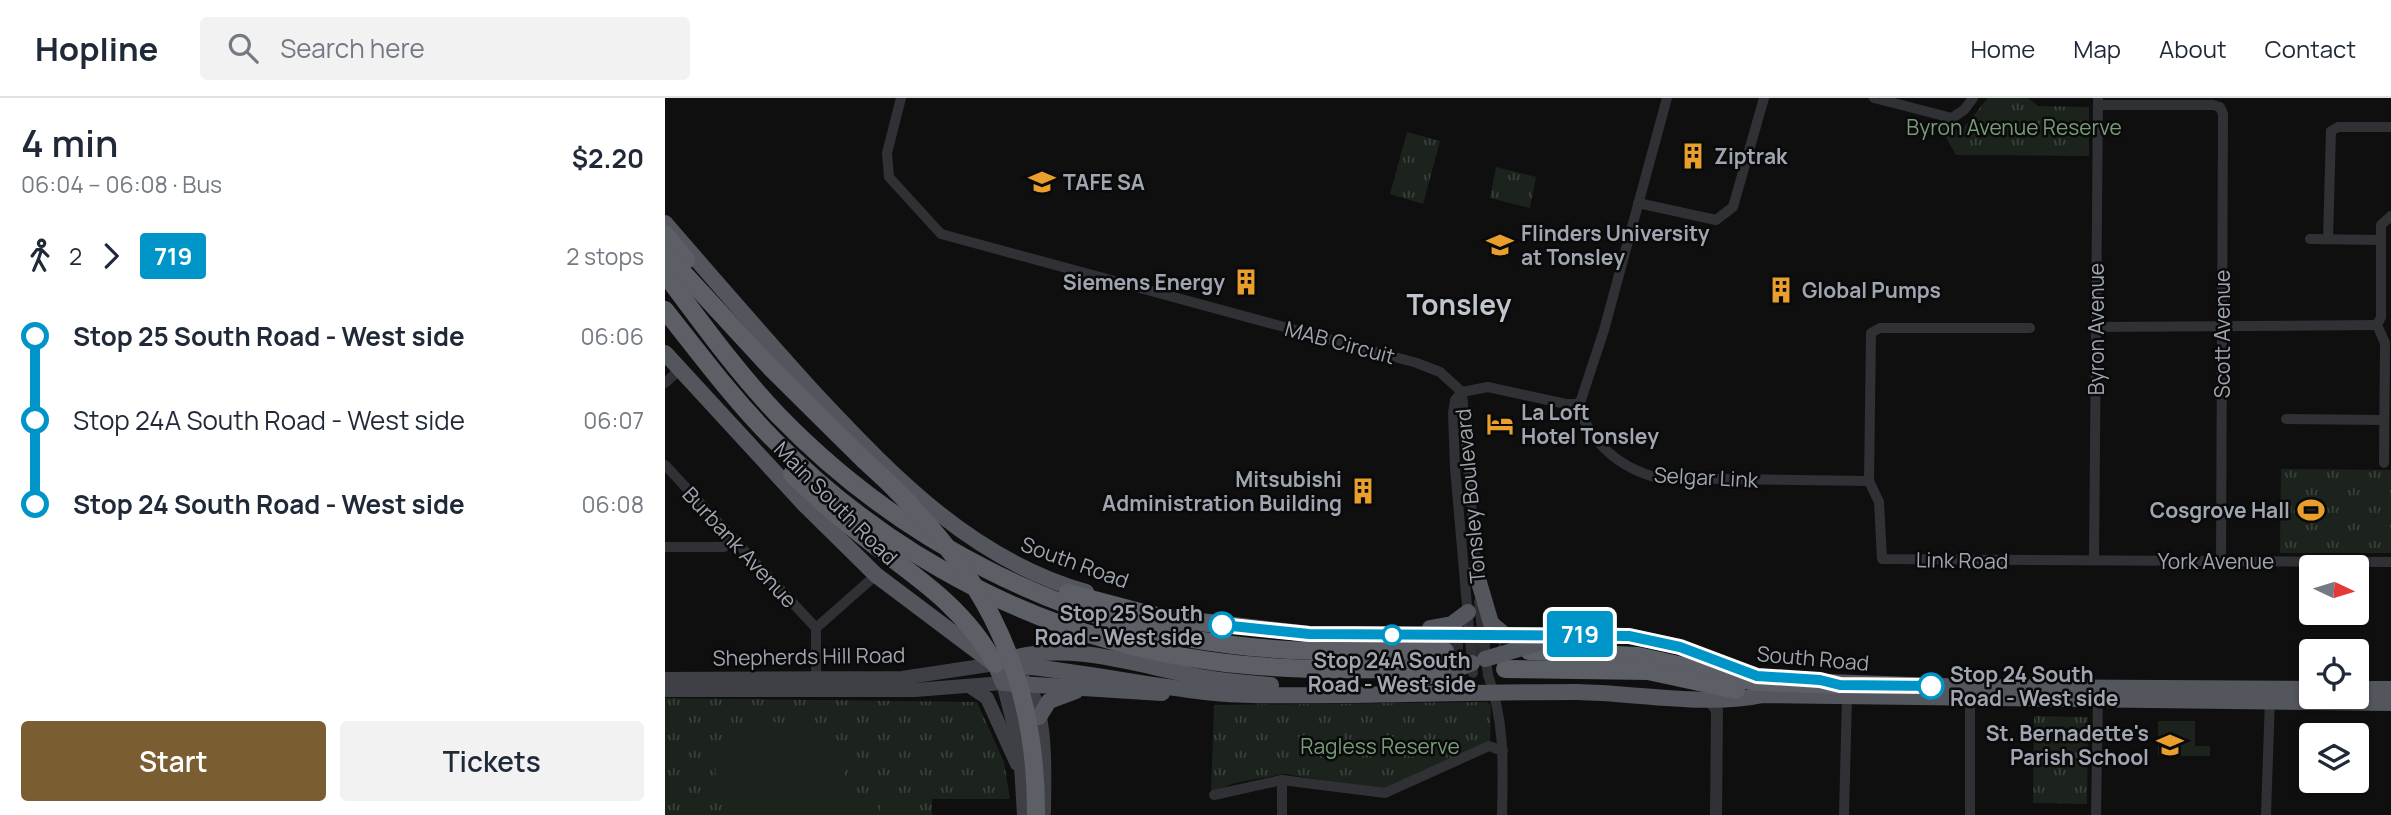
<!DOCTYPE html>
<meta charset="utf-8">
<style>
:root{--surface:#fff;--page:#f2f2f3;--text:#1f2937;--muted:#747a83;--line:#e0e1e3;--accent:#7a5e32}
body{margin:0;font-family:Manrope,sans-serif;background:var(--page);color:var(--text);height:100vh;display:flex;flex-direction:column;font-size:26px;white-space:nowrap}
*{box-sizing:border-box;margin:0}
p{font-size:23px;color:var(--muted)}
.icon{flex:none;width:38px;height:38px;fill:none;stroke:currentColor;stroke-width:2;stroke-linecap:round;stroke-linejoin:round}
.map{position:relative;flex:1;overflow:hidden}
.drawer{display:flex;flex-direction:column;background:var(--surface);width:665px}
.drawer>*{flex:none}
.badge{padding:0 14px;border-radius:5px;font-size:24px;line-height:46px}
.needle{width:46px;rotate:94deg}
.fabs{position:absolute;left:1634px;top:457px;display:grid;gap:14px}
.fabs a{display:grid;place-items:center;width:70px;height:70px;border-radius:7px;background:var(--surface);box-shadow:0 2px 5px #0004;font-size:35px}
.map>.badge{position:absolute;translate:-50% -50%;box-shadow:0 0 0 4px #fff}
.legs{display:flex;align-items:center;gap:10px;height:77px;padding:0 21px;font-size:23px}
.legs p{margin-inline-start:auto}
.headline{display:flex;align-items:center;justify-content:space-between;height:119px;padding:0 21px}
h1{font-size:38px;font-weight:600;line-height:52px}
.action{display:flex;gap:14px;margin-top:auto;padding:14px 21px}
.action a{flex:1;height:80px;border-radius:7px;background:var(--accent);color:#fff;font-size:28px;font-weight:600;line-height:80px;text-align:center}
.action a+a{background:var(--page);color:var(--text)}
ul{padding:0 21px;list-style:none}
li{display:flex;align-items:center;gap:24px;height:84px;font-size:26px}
li i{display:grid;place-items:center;width:10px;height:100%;margin:0 9px;background:currentColor}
li i::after{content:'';width:18px;height:18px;margin:-9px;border:5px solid;border-radius:50%;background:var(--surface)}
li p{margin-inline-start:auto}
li:first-child i{background:linear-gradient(#0000 50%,currentColor 0)}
li:last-child i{background:linear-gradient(currentColor 50%,#0000 0)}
header{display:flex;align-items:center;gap:42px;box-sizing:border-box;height:98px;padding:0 35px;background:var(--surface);border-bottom:2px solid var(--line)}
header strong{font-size:33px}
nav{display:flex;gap:38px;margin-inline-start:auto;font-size:24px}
.search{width:490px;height:63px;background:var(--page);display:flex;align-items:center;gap:18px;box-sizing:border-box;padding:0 24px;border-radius:7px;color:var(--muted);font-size:26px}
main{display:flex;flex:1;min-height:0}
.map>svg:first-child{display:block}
.grass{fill:url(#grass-tufts)}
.pitch{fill:#1c231c}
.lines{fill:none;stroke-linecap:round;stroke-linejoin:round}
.motorway-tunnel{stroke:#2c2d30;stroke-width:18;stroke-dasharray:18 9;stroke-linecap:butt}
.minor{stroke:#303135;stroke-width:10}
.tertiary{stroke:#303135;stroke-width:12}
.secondary{stroke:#3e4045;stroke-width:14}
.trunk{stroke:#54565d;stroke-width:16}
.motorway{stroke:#5c5f66;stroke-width:18}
.minor-bridge{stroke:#303135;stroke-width:10}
.trunk-bridge{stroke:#54565d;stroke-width:16}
.motorway-bridge{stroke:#5c5f66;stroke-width:18}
.line-1-casing{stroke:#fff;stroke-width:16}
.line-1{stroke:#0095c8;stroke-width:10}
.stop-1-dot{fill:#fff;stroke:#0095c8;stroke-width:3.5}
.labels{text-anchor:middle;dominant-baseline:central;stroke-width:5;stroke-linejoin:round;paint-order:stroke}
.park-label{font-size:21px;fill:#789b78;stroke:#0a0a0b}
.poi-label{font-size:21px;font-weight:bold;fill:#a0a6b1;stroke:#0a0a0b;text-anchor:start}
.street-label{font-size:21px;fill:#a0a6b1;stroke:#0a0a0b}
.stop-label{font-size:21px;font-weight:bold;fill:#a0a6b1;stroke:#0a0a0b;text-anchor:end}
.district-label{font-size:28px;font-weight:bold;fill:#c1c5cd;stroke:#0a0a0b}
</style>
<header>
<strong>Hopline</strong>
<div class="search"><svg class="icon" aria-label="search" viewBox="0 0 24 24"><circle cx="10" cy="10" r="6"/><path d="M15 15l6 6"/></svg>Search here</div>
<nav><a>Home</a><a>Map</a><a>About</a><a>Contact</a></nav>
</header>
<main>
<section class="drawer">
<div class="headline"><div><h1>4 min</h1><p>06:04 – 06:08 · Bus</p></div><b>$2.20</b></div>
<div class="legs"><svg class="icon" aria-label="walk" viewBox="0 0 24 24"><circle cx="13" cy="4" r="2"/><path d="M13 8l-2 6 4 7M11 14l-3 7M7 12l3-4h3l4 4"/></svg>2<svg class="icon" aria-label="forward" viewBox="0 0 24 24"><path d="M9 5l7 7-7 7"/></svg><b class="badge" style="background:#0095c8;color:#fff">719</b><p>2 stops</p></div>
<ul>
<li><i style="color:#0095c8"></i><b>Stop 25 South Road - West side</b><p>06:06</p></li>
<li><i style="color:#0095c8"></i><span>Stop 24A South Road - West side</span><p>06:07</p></li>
<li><i style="color:#0095c8"></i><b>Stop 24 South Road - West side</b><p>06:08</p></li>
</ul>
<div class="action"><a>Start</a><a>Tickets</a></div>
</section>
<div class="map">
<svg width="1726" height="717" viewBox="0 0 1726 717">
<defs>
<pattern id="grass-tufts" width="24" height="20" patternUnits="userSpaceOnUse" patternTransform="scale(1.75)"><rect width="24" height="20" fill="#1c231c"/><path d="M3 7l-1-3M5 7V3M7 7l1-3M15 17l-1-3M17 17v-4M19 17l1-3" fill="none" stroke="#3a403b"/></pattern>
</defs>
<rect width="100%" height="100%" fill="#0f0f10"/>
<g class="grass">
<polygon points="1323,0 1363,0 1373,8 1424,9 1424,58 1291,57 1274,27 1296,33"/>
<polygon points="742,34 775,43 758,106 725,96"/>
<polygon points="831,69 871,79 865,110 825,100"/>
<polygon points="1616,371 1726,372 1726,455 1615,455"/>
<polygon points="0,600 312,604 339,664 345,701 267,701 267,717 0,717"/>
<polygon points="822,604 826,608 825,643 740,684 718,691 619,676 570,685 546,694 549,607"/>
<polygon points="1369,618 1423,619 1422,706 1368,705"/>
</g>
<g class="pitch">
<polygon points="1493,623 1530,623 1530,648 1545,648 1545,658 1493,658"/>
<path d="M108,624C121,625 134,627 146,632C174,645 188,689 183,717H63C59,705 53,692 51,680C46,646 81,629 108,624Z"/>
<rect x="215" y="698" width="38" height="19"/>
</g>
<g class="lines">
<polyline class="motorway-tunnel" points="780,553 836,553"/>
<g class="minor">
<polyline points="236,0 222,55 224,79 276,136 752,265 775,274 797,294"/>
<polyline points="1209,0 1287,20 1299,12 1308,0"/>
<polyline points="1433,7 1548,7 1555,9 1558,16 1556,462"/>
<polyline points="973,105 1051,122 1068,109 1099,0"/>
<polyline points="1645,141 1716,142"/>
<polyline points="1663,141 1666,33 1673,29 1726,29"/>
<polyline points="1712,227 1720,245 1719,365"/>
<polyline points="1712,227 1716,219 1716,127 1726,118"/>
<polyline points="1431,229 1712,227"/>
<polyline points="1365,230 1215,230 1206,235 1204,383 1214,404 1217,461 1726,464"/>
<polyline points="0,285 14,272"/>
<polyline points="797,294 812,479"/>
<path d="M912,306C926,345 952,369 993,380L1204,383"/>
<polyline points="1621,321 1719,322"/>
<polyline points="0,367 151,530"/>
<polyline points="0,449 59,449 68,441"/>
<polyline points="1429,462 1433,0"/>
<polyline points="814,504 818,541"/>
<polyline points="805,542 790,370 788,315 790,302 797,294 823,289 901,306 912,306 916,302 939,232 1002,0"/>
<path d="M823,577C840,624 838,667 837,717"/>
<polyline points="151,585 151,530 211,477"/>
<polyline points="549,697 617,682 720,695 824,648 838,653"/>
<polyline points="617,717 617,682"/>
<polyline points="1179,717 1182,598"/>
<polyline points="1305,717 1305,595"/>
<polyline points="1431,717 1433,599"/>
<polyline points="1601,717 1605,599"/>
</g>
<polyline class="tertiary" points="1042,599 1052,612 1051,717"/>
<g class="secondary">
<polyline points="0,581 237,580 330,566"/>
<path d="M358,581C384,608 379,678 379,714"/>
<polyline points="304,588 322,600 352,666"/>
<polyline points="0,592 250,592 338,585 355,651 359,717"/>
</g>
<g class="trunk">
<path d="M0,125C51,184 102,243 154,300C231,382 309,462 421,494"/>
<polyline points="0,255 139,406 211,477 328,565"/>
<polyline points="811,474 826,525 840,537"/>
<polyline points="544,524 644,536 964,538 1015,549 1082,575"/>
<polyline points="765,530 787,526 803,514"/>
<path d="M345,561C405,543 472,567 531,578C556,583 582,585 606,587"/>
<polyline points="330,566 338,585 497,595"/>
<path d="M335,566C404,571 471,586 540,594C586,599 633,597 679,597C757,596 835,594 913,594C970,595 1043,609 1098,597L1726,605"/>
<polyline points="1163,584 1305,589 1647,591"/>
<polyline points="723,588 787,573"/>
<polyline points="1692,591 1726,591"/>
<polyline points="374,619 384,603 411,593"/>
</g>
<g class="motorway">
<polyline points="0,136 21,162"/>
<polyline points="0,155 105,269 199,362"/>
<path d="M0,176C36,224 71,273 113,317C233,441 396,527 568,547C639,556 710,553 780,553"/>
<path d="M0,212C35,256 69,302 109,342C226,461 380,541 546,563C623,574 701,571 779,571"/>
<path d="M127,376C154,403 183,427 213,450C259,484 303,515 330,566"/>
<polyline points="403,495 486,517 557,527"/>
<polyline points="864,553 973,558 1090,584 1175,587"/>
<polyline points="840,571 983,573 1071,592"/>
</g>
<g class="minor-bridge">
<polyline points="818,541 823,577"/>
<polyline points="805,542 808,575"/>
</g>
<g class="trunk-bridge">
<polyline points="820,561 874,545"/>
<polyline points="792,571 807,565"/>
</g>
<path class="motorway-bridge" d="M199,362C310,461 372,564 371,717"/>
</g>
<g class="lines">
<g class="line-1-casing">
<polyline id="line-1" points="557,527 644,536 964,538 1015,549 1092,578 1155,582 1175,587 1266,588"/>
</g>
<use href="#line-1" class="line-1"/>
</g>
<defs>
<g id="building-bare" transform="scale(2.1)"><path d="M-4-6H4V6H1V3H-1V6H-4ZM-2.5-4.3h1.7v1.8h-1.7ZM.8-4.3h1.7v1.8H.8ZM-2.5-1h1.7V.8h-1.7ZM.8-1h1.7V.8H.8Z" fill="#ea9f2d" stroke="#0a0a0b" stroke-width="2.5" paint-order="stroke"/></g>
<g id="university-bare" transform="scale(2.1)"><path d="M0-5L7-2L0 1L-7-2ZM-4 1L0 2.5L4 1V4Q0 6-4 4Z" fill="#ea9f2d" stroke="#0a0a0b" stroke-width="2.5" paint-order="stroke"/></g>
<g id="hotel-bare" transform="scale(2.1)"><path d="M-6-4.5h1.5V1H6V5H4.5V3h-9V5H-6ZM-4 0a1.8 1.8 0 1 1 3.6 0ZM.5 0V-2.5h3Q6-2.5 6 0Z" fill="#ea9f2d" stroke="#0a0a0b" stroke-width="2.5" paint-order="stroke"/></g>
<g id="stadium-bare" transform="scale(2.1)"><path d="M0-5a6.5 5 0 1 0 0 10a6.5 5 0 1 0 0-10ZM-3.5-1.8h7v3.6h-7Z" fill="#ea9f2d" stroke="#0a0a0b" stroke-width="2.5" paint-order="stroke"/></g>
<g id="school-bare" transform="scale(2.1)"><path d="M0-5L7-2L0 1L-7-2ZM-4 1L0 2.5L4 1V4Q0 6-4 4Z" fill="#ea9f2d" stroke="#0a0a0b" stroke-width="2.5" paint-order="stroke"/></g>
</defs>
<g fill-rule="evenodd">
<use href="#building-bare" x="1028" y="58"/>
<use href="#university-bare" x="377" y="84"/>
<use href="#university-bare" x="835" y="147"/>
<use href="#building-bare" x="581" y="184"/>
<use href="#building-bare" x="1116" y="192"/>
<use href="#hotel-bare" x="835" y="326"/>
<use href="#building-bare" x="698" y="393"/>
<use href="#stadium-bare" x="1646" y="412"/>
<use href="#school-bare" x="1505" y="647"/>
</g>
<g class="stop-1-dot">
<circle cx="557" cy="527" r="12"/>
<circle cx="727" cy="537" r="9"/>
<circle cx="1266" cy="588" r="12"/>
</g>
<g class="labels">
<g class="park-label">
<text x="1349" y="29">Byron Avenue Reserve</text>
<text x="715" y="648">Ragless Reserve</text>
</g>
<g class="poi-label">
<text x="1049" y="58">Ziptrak</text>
<text x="398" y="84">TAFE SA</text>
<text x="856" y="135">Flinders University<tspan x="856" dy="24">at Tonsley</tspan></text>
<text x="560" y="184" text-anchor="end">Siemens Energy</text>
<text x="1137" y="192">Global Pumps</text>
<text x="856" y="314">La Loft<tspan x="856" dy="24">Hotel Tonsley</tspan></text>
<text x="677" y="381" text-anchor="end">Mitsubishi<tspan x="677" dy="24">Administration Building</tspan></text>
<text x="1625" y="412" text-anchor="end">Cosgrove Hall</text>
<text x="1484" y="635" text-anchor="end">St. Bernadette's<tspan x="1484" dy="24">Parish School</tspan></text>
</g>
<g class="street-label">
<text transform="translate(1431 231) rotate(-90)">Byron Avenue</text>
<text transform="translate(1557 236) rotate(-90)">Scott Avenue</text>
<text transform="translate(675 244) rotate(15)">MAB Circuit</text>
<text transform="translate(1041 379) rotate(3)">Selgar Link</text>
<text transform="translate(805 398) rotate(-95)">Tonsley Boulevard</text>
<text transform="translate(171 405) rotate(45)">Main South Road</text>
<text transform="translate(75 449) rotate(47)">Burbank Avenue</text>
<text transform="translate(1297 462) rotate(1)">Link Road</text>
<text x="1551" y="463">York Avenue</text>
<text transform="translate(410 464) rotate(20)">South Road</text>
<text transform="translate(144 558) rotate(-1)">Shepherds Hill Road</text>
<text transform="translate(1148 560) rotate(5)">South Road</text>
</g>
<g class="stop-label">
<text x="538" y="515">Stop 25 South<tspan x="538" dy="24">Road - West side</tspan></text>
<text x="727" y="562" text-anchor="middle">Stop 24A South<tspan x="727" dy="24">Road - West side</tspan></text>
<text x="1285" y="576" text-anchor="start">Stop 24 South<tspan x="1285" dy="24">Road - West side</tspan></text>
</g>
<g class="district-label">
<text x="794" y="206">Tonsley</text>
</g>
</g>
</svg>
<div class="fabs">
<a><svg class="needle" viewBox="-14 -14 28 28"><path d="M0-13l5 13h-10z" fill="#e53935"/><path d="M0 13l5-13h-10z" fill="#747a83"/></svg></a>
<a><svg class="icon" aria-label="locate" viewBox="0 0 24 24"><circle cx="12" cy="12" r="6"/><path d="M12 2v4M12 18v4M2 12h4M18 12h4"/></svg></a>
<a><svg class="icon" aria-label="layers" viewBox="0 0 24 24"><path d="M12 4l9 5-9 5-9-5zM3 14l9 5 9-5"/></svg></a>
</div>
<b class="badge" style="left:915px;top:536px;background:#0095c8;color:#fff">719</b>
</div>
</main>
